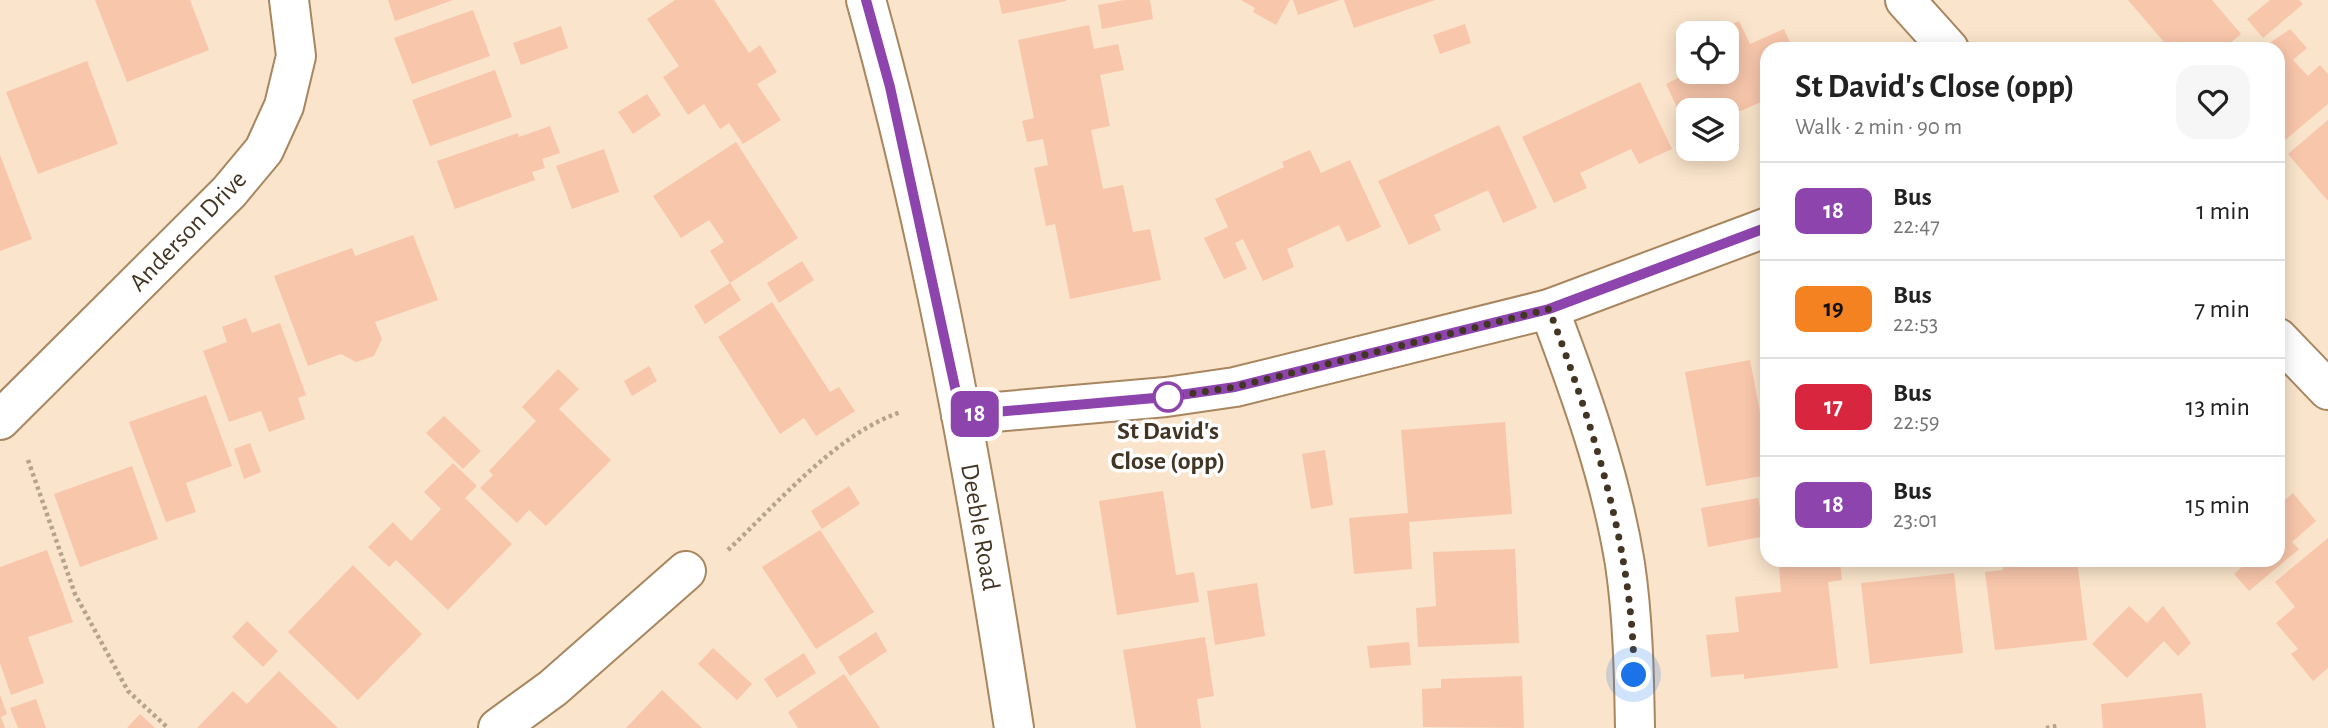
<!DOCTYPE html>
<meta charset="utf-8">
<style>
:root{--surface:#fff;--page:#f6f6f6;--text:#222;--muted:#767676;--line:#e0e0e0}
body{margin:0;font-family:"Alegreya Sans",sans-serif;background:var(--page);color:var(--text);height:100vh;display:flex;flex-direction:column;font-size:26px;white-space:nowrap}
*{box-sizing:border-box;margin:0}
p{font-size:23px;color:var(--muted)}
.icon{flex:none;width:38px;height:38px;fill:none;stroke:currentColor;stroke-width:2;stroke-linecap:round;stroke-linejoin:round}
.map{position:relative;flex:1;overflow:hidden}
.sheet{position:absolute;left:1760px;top:42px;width:525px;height:525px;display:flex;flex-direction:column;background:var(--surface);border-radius:21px;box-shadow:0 4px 18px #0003}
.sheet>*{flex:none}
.badge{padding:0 14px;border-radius:10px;font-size:24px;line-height:46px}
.tools{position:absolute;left:1676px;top:21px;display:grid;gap:14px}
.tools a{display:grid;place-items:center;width:63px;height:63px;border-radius:14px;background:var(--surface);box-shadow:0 4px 18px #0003;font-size:35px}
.you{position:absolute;width:35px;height:35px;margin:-18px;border:5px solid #fff;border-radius:50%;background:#1a73e8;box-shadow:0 0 0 10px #1a73e833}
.map>.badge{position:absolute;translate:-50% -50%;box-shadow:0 0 0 4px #fff}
.round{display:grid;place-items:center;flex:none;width:74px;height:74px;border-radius:21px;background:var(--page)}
.overview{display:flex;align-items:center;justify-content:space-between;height:119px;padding:0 35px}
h1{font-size:33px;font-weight:700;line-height:52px}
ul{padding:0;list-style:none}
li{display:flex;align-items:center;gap:21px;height:98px;padding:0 35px;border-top:2px solid var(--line)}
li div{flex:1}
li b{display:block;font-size:26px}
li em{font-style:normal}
li .badge{min-width:77px;font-weight:700;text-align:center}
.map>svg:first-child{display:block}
.building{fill:#f8c6ab}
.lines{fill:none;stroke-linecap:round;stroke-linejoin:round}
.minor-casing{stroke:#a8865f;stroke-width:42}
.tertiary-casing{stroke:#a8865f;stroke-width:42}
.path{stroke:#b6a38d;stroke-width:4.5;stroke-dasharray:3.5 3.5;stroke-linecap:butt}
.minor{stroke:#fff;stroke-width:38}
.tertiary{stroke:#fff;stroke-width:38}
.line-casing{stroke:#fff;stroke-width:16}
.line{stroke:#8e44ad;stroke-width:10}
.walk{stroke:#433524;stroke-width:7;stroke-dasharray:0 12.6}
.stop-dot{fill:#fff;stroke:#8e44ad;stroke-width:3.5}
.labels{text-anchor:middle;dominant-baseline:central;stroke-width:7;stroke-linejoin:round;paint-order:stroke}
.street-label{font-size:26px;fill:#433524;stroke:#fff}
.stop-label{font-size:26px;font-weight:bold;fill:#433524;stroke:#fff}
</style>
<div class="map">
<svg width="2328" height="728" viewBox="0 0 2328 728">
<rect width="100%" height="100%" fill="#fae4cb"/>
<g class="building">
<polygon points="95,0 190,0 209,50 127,82"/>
<polygon points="388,0 453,0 395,21"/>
<polygon points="675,0 714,0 749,53 760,45 777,72 757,84 781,120 743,144 729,123 720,129 704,104 688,115 663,77 679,66 647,19"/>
<polygon points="999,0 1066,0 1066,1 1002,14"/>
<polygon points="1125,0 1150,0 1153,19 1102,29 1098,5"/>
<polygon points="1241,0 1290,0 1276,25 1253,12 1255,8"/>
<polygon points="1293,0 1340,0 1298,15"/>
<polygon points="1344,0 1435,0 1354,28"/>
<polygon points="2128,0 2212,0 2241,34 2223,49 2170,49"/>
<polygon points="2270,0 2299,0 2303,4 2263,38 2247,19"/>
<polygon points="473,10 490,56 412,84 394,38"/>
<polygon points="1739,21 1750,44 1784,29 1793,49 1768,49 1768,99 1727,117 1727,110 1689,110 1689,133 1666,84 1690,72 1727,72 1727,33 1713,33"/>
<polygon points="1465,24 1471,43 1440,54 1433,35"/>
<polygon points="1089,25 1094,49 1118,44 1124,70 1100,75 1110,126 1091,130 1103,189 1123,185 1133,232 1150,229 1161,280 1070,299 1055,224 1046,226 1034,168 1048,165 1043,139 1027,142 1022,121 1034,118 1018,40"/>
<polygon points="561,26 568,48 521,65 513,43"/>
<polygon points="2290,29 2307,48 2293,60 2308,76 2320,65 2328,74 2328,104 2278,146 2278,49 2261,49"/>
<polygon points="87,61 118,144 38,174 6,92"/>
<polygon points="495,70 512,117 430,146 412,100"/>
<polygon points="1640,82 1672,149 1639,164 1631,149 1580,173 1587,188 1554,203 1522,137"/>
<polygon points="647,94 661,115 633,134 618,112"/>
<polygon points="2328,120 2328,201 2288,154"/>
<polygon points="1499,125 1537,208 1503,223 1488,190 1434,215 1441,230 1409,245 1378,181"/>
<polygon points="550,126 560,153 542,159 545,168 532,172 535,180 455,209 437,161 518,133 519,137"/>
<polygon points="736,142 798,238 730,283 710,251 724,242 709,220 681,238 653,196"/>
<polygon points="604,149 619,192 572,209 556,166"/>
<polygon points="1310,150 1321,173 1350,160 1381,227 1347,242 1339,225 1287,249 1294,267 1263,281 1243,239 1235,243 1247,269 1224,279 1204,238 1228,227 1215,199 1284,167 1282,162"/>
<polygon points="0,155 32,239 0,251"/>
<polygon points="413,235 438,300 375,322 382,339 374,356 356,362 341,354 308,366 274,276 352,248 355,256"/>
<polygon points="802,261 814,280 779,303 767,283"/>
<polygon points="730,283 741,300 705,324 694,306"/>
<polygon points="772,302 830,392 839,387 855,411 816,436 804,418 780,434 718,337"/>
<polygon points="246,318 252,333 280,323 306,395 298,398 305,419 269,432 261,411 229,422 203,351 227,342 222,327"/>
<polygon points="1750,360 1768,454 1768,475 1706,486 1685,372"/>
<polygon points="649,366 657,381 632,396 624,381"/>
<polygon points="558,369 579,389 559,409 611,460 546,526 529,510 517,523 480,488 493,475 489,471 536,421 522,407"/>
<polygon points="206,395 232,466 186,483 196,512 166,522 129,422"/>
<polygon points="444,416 481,451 463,469 426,433"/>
<polygon points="1505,422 1512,514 1409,522 1412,569 1354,574 1349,518 1408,513 1401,430"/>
<polygon points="250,443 261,472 244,479 234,449"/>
<polygon points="1325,450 1333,505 1311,509 1302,454"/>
<polygon points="453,463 477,486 465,498 512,544 448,610 396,560 389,567 368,547 393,522 411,541 441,509 424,492"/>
<polygon points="132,466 158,539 80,567 54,494"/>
<polygon points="849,486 860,504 822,529 811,511"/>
<polygon points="1163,491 1176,575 1194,572 1199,602 1117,615 1099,501"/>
<polygon points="2293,493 2316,521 2292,542 2299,549 2249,591 2234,574 2250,560 2278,560 2278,502 2280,504"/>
<polygon points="1758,498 1766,536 1708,547 1701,508"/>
<polygon points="820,530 874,612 816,649 762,567"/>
<polygon points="2328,538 2328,668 2313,681 2291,654 2298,649 2276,623 2295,607 2275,582"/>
<polygon points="1515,549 1519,643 1418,647 1416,608 1436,606 1433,552"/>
<polygon points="47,550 73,622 28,637 44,683 11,695 0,663 0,567"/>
<polygon points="1821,560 1840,560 1842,580 1828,582 1838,668 1744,679 1744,674 1711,677 1706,635 1739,632 1735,597 1781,592 1779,567"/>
<polygon points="2002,560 2077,560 2087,640 1995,650 1985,572 2003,570"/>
<polygon points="353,565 422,634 358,700 288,632"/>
<polygon points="1954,573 1963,653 1870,664 1861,583"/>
<polygon points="1257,583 1265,636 1215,645 1207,591"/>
<polygon points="2129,606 2147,623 2163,606 2191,643 2178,656 2164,641 2127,678 2092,644"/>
<polygon points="247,621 278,651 263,667 232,637"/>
<polygon points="876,632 887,651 850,676 838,657"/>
<polygon points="1205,637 1214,696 1197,699 1201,728 1136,728 1123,650"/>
<polygon points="1409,642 1411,665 1370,668 1367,646"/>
<polygon points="713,648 752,684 737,700 698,664"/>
<polygon points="804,653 816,673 777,698 764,679"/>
<polygon points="279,671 338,728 197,728 233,691 247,704"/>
<polygon points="844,674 880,728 798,728 788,712"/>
<polygon points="1522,676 1524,728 1423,727 1422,689 1441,688 1441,679"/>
<polygon points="662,690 702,728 626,728"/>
<polygon points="2202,693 2206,728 2103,728 2101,704"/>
<polygon points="0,695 7,714 1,717 5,728 0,728"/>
<polygon points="36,699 46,728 18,728 10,708"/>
<polygon points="140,714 155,728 127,728"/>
</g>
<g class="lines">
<g class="minor-casing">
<g id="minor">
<polyline points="1905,0 1949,49"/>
<path d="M1549,309C1580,391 1611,477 1625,564C1633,618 1634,673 1635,728"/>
<polyline points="2278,338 2328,390"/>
<polyline points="961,415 1166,397 1235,387 1549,309 1768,227"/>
<polyline points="0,420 229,192 264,150 284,106 296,56 289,0"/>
<polyline points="498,728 553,688 686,571"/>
</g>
</g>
<g class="tertiary-casing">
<path id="tertiary" d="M866,0C932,237 977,485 1014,728"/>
</g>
<g class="path">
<polyline points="28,460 75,594 128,691 168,728"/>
<path d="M728,550C777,504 837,433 901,412"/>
<polyline points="2046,728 2057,726"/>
</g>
<use href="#minor" class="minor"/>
<use href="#tertiary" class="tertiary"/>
</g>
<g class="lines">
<g class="line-casing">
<polyline id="line" points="866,0 890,87 961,415 1166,397 1235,387 1549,309 1768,227"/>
</g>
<use href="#line" class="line"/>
<path class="walk" d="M1168,397L1235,387L1549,309C1593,426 1633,549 1634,675"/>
</g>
<circle class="stop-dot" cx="1168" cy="397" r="14"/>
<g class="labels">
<g class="street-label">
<text transform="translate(188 231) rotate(-46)">Anderson Drive</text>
<text transform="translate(980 527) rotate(80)">Deeble Road</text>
</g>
<g class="stop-label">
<text x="1168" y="431">St David's<tspan x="1168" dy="30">Close (opp)</tspan></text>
</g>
</g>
</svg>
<div class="tools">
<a><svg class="icon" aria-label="locate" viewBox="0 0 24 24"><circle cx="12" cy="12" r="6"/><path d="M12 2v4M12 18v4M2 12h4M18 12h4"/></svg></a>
<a><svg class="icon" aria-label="layers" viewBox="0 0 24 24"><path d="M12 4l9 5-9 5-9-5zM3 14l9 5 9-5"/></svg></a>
</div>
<div class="you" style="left:1634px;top:675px"></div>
<b class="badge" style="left:975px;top:414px;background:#8e44ad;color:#fff">18</b>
<section class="sheet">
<div class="overview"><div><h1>St David's Close (opp)</h1><p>Walk · 2 min · 90 m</p></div><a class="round"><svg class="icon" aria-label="heart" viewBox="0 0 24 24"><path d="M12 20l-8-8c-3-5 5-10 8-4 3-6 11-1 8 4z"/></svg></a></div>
<ul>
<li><span class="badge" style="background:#8e44ad;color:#fff">18</span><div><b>Bus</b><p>22:47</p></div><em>1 min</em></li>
<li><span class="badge" style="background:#f58220;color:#111">19</span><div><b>Bus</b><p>22:53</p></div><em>7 min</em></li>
<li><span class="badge" style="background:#d7263d;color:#fff">17</span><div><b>Bus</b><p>22:59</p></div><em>13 min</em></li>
<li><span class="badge" style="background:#8e44ad;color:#fff">18</span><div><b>Bus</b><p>23:01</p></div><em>15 min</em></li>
</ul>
</section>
</div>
